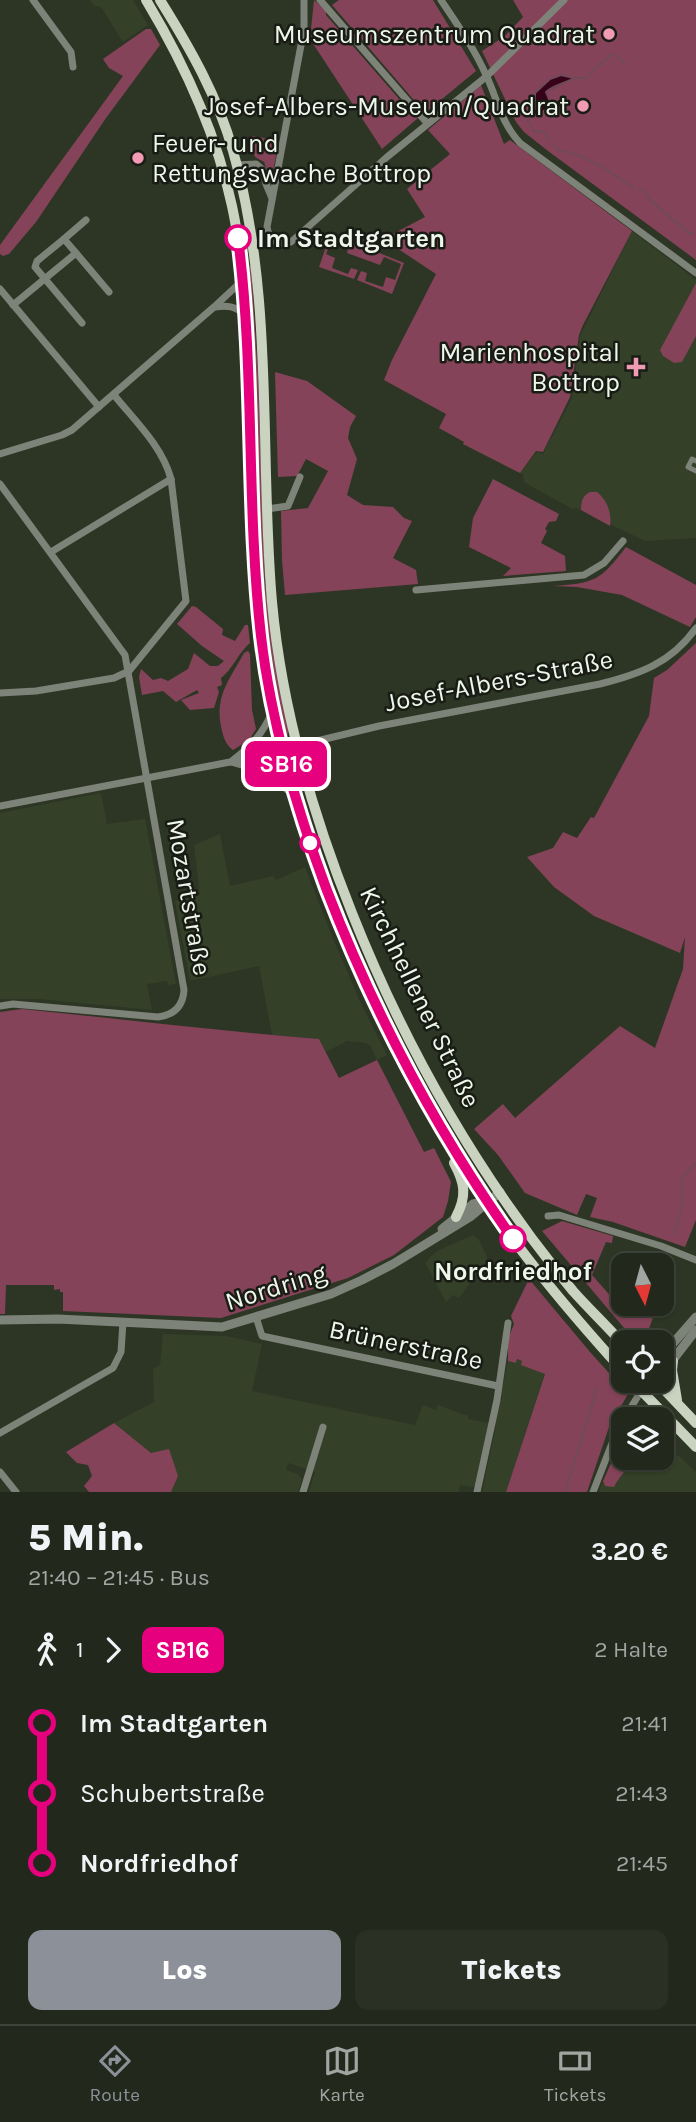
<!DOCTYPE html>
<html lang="de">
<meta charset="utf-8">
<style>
:root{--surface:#22281b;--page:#2a3024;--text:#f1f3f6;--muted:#a2a6a3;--line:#3f443a;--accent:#8c9099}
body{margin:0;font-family:Karla,sans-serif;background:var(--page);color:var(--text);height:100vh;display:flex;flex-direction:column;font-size:26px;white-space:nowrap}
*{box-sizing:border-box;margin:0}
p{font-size:23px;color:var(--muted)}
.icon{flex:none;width:38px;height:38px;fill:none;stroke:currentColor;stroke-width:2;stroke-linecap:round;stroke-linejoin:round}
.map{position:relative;height:1492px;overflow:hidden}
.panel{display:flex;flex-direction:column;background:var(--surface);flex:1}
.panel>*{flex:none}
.badge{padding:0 14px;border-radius:10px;font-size:24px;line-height:46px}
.needle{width:46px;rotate:174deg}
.controls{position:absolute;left:611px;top:1253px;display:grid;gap:14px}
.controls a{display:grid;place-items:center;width:63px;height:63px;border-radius:14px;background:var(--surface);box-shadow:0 2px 5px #0004,0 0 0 2px var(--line);font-size:35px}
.map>.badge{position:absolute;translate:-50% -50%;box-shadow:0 0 0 4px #fff}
.legs{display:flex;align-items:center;gap:10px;height:77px;padding:0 28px;font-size:23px}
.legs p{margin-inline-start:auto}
.summary{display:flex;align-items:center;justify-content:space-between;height:119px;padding:0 28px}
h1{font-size:38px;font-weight:800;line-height:52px}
.button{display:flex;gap:14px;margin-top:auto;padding:14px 28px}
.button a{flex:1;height:80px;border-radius:14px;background:var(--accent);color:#fff;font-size:28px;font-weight:800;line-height:80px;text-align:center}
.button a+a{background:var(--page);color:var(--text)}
ul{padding:0 28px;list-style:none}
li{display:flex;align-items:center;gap:24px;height:70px;font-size:26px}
li i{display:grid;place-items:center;width:10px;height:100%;margin:0 9px;background:currentColor}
li i::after{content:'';width:18px;height:18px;margin:-9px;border:5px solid;border-radius:50%;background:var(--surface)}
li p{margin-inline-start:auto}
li:first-child i{background:linear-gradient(#0000 50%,currentColor 0)}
li:last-child i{background:linear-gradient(currentColor 50%,#0000 0)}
.tabs{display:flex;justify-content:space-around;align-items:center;height:98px;border-top:2px solid var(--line);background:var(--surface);font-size:19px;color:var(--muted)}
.tabs a{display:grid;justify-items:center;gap:4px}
.tabs .selected{color:var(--accent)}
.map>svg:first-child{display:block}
.built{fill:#344028}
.green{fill:#844359;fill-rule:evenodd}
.water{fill:#38021a;stroke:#6f4b58;stroke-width:2}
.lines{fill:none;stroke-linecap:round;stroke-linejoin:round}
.stream{stroke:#6f4b58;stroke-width:2}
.pedestrian{stroke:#7e8379;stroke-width:5}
.minor{stroke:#7e8379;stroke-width:7}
.tertiary{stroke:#7e8379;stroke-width:9}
.primary{stroke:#c9d3c0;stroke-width:10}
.line-1-casing{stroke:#fff;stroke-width:16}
.line-1{stroke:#e6007e;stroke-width:10}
.poi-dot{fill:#f09ab4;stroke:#181c14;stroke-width:2.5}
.stop-1-dot{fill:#fff;stroke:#e6007e;stroke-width:3.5}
.labels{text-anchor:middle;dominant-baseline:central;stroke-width:5;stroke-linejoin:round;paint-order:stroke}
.poi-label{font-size:26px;fill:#eff6ea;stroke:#181c14;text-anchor:end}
.stop-label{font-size:26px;font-weight:bold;fill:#eff6ea;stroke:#181c14;text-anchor:start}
.street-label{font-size:26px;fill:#eff6ea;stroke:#181c14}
</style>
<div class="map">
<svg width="696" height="1492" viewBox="0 0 696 1492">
<rect width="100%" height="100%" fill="#2d3624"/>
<g class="built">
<polygon points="90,0 133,0 148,25 123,42 101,7 94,6"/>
<polygon points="632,231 696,280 696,538 645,541 576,508 573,509 536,489 524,482 523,474 520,473 537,452 543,454 572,398 580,336"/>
<polygon points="101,793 107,824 145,819 176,984 168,985 167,981 147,984 152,1010 39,999 0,999 0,813"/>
<polygon points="220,834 230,886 273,876 276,880 305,867 332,936 362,1006 387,1055 377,1060 370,1045 366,1043 347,1041 326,1052 319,1039 272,1035 259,966 190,981 175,901 200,895 194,845"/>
<polygon points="473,1235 479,1240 493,1270 488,1269 476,1275 459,1298 453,1295 446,1302 425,1263 431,1256 439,1250"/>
<polygon points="163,1334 226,1336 262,1344 252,1391 415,1425 423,1405 436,1410 438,1405 468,1416 468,1419 490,1423 476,1485 472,1487 460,1485 459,1492 309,1492 315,1472 288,1463 286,1470 298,1474 302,1479 298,1492 171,1492 178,1476 114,1423 154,1402 153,1369 160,1365"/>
<polygon points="517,1359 523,1361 522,1365 545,1373 506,1492 482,1492 496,1426 494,1425 499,1400 502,1400 502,1390 508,1361 516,1363"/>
<polygon points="667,1454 679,1456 696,1472 696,1492 599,1492 603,1481 604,1485 614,1487 621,1473 632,1463 645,1458 662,1458 662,1455"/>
</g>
<g class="green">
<polygon points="314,0 326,11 326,15 413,115 418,118 382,149 310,39"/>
<polygon points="339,0 433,0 476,71 425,113 332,5"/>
<path d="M513,0H696V260L548,151L524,132L516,122L482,51L505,36L523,17ZM553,78H574L546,92L549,99L548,109L528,115L535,109V93Z"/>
<polygon points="146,29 151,29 160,45 106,118 36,222 9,254 3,256 0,254 0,245 123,76 109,68 103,59"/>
<polygon points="481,85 504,144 510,140 632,231 583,325 579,335 570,397 543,452 536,451 520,473 463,444 464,442 439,428 446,414 384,380 392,360 436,274 383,239 425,217 407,189 450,154 428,130"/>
<polygon points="252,136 279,141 271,181 264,162 255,157 251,142"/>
<polygon points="330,235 362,248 365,253 369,253 372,250 404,263 392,294 357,280 361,271 367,273 365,281 383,287 386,277 395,280 401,264 384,257 380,265 347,253 349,245 333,238 326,254 335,258 332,268 348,274 351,268 358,270 354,279 319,267"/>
<path d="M246,266H251L258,374L265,584L273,646L289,731L287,736C278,707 275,676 270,646C251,521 256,393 246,266Z"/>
<polygon points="696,283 696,336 682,362 674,363 663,356 660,350"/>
<polygon points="275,372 307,381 356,416 350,427 348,438 357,459 347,495 363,505 393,507 404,518 412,521 393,558 416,570 418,584 285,595 282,560 281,511 308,508 328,471 306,459 297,476 278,477"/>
<polygon points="493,479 559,514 556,521 549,522 545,529 547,531 541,543 565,556 566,571 503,576 511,568 469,547 473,518"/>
<path d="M590,492H597C607,500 612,513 610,526L581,510C581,502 582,496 590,492Z"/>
<path d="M626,547L696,585V617L690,627L622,595L577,587L553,586C595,583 600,581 626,547Z"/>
<path d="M192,606L196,607L223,629L222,635L235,641L245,625H248L250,643C238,653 233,669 221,678L222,685L217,687L219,692L214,708L190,710L181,700L199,693L197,690L176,702L163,691L142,695L139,677L141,669L153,680L161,678L168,681L188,669L194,653L210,666H218L224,661L202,646L177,624Z"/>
<polygon points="696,643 696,1220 685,1247 613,1222 590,1217 597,1198 586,1194 577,1215 525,1193 498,1155 474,1129 503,1104 515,1118 620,1026 655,1048 683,969 685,937 680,953 594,916 554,887 527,857 553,848 563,832 577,838 591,817 594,818 649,716 654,678 667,670"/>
<path d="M248,651L250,654L252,710L256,729L249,740L233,750C225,744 223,736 221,726C215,695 230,679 244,653Z"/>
<path d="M22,1009C121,1019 220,1031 319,1039L339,1078L377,1060L424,1152L434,1148L451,1182L448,1201L443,1217L394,1255L348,1278L221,1318L63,1311V1292H60V1289L54,1290V1285H6L5,1314H0V1012Z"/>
<polygon points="562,1221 613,1236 612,1243 606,1242 592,1275 614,1300 623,1286 623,1304 658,1304 644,1342 636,1342 542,1231"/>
<polygon points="529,1279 590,1352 628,1394 609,1427 587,1492 506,1492 545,1374 521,1365 522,1361 517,1359 516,1363 508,1361 508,1339 514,1324 511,1316"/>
<polygon points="114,1423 151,1453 169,1449 178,1476 171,1492 89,1492 84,1486 92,1476 88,1465 77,1463 66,1452"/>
<path d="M623,1437V1458H645C629,1465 622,1472 614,1487L605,1486L603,1481Z"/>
</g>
<path class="water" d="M561,75L574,78C566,83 553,85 546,92L549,99L548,109L529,118L535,109V93L550,79Z"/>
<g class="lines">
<g class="stream">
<polyline points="618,57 625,64"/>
<polyline points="573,78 587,78 593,70 613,54 615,55"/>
<polyline points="528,118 528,122 535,132 543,131 550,141"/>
<path d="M555,146L560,151C582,152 616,175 633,188"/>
<polyline points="639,189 643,190 649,199 690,234 693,233"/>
<polyline points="674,1233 682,1209 682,1178 696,1163"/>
<polyline points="661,1265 663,1260"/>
<polyline points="631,1316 639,1304"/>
<polyline points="565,1492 597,1389"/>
</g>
<polyline class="pedestrian" points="696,461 692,459 688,467 696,471"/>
<g class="minor">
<polyline points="33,0 71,52 73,67"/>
<path d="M304,0V29L267,227C269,241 279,246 291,242L387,157L487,76L564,0"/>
<polyline points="320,0 427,123"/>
<path d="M441,0C457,24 474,48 486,75C498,100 500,121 520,143L696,273"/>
<polyline points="237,165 256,164 263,170 266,184 272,198"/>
<polyline points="64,239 86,220"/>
<polyline points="76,253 64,239 37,261 35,267 82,323"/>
<polyline points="0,289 99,407"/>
<polyline points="13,305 76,253 109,292"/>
<path d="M215,307C227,305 235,306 245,315"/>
<polyline points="0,454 62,435 72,430 214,307 243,280"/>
<path d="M0,484L125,655L184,990C183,1006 174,1015 158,1017L13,1004L0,1006"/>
<polyline points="267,509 288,506 300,477"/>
<polyline points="51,552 171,479"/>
<polyline points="416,590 584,575 604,563 623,541"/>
<path d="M0,693L36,691L114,678L129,671L186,601L171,479C162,446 135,421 114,395"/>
<path d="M233,760C253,745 262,734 273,711"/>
<polyline points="231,762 259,770 293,794"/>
<path d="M0,806L230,762L379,726L600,684C640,674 671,663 696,628"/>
<polyline points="548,1216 559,1215 661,1246 696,1260"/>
<polyline points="256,1317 262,1336 498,1386"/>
<polyline points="624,1419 641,1391"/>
<polyline points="0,1433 113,1368 121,1352 123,1322"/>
<polyline points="0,1472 16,1492"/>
<polyline points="303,1492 323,1427"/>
<polyline points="477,1492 497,1400 508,1323"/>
<polyline points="593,1492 616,1433 623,1422"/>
</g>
<g class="tertiary">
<polyline points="442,1229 473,1204 487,1201"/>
<polyline points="0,1320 58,1319 222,1327 331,1294 362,1280 393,1264 470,1217 500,1192"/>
<polyline points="662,1356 696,1317"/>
<polyline points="662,1374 696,1330"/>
</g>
<g class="primary">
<path d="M146,0C185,65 216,132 232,206C243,257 245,310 247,362C251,454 251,547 262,638C272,725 296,809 327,890C374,1014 435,1132 513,1239C547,1285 585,1329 623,1371"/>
<path d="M160,0C190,48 218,97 233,151C275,297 259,453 272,602C282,711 312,813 352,913C406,1049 480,1178 573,1291C589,1309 607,1326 623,1344"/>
<path d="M454,1163C465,1183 467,1196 456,1217"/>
<polyline points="673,1361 672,1370 677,1400"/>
<polyline points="632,1381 696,1447"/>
<polyline points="656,1381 696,1423"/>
</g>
</g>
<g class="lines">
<g class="line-1-casing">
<path id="line-1" d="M238,238C255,370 246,504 261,636C271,723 296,807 326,888C374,1013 436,1130 513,1239"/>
</g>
<use href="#line-1" class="line-1"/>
</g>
<g class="poi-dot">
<circle cx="609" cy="34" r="7"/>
<circle cx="583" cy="106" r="7"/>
<circle cx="138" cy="158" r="7"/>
<path d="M632.5 356.5h7v7h7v7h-7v7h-7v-7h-7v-7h7z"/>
</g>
<g class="stop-1-dot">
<circle cx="238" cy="238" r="12"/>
<circle cx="310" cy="843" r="9"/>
<circle cx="513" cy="1239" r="12"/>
</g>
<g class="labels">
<g class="poi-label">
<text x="595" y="34">Museumszentrum Quadrat</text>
<text x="569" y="106">Josef-Albers-Museum/Quadrat</text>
<text x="152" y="143" text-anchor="start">Feuer- und<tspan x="152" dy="30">Rettungswache Bottrop</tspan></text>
<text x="620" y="352">Marienhospital<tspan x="620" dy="30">Bottrop</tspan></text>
</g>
<g class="stop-label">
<text x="257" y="238">Im Stadtgarten</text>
<text x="513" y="1271" text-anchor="middle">Nordfriedhof</text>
</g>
<g class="street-label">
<text transform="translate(499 681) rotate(-11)">Josef-Albers-Straße</text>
<text transform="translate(189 897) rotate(80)">Mozartstraße</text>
<text transform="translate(420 997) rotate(64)">Kirchhellener Straße</text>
<text transform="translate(276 1287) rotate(-17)">Nordring</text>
<text transform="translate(406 1345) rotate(12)">Brünerstraße</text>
</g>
</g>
</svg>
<div class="controls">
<a><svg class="needle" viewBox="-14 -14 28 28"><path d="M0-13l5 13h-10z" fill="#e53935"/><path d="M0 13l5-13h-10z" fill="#a2a6a3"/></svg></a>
<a><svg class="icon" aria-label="locate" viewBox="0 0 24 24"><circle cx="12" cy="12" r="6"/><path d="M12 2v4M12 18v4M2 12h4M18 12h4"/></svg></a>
<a><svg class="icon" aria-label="layers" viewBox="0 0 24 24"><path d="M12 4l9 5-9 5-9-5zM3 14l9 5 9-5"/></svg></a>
</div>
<b class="badge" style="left:286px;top:764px;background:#e6007e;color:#fff">SB16</b>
</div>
<section class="panel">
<div class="summary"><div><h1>5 Min.</h1><p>21:40 – 21:45 · Bus</p></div><b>3.20 €</b></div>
<div class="legs"><svg class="icon" aria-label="walk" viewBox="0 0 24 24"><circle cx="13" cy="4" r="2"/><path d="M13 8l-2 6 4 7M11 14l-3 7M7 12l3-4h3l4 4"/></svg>1<svg class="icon" aria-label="forward" viewBox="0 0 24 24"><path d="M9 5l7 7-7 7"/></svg><b class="badge" style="background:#e6007e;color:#fff">SB16</b><p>2 Halte</p></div>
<ul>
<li><i style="color:#e6007e"></i><b>Im Stadtgarten</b><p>21:41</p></li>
<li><i style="color:#e6007e"></i><span>Schubertstraße</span><p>21:43</p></li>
<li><i style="color:#e6007e"></i><b>Nordfriedhof</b><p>21:45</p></li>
</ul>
<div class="button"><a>Los</a><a>Tickets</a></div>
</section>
<nav class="tabs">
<a class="selected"><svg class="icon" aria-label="directions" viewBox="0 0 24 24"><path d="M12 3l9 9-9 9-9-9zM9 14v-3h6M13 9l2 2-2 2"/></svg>Route</a>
<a><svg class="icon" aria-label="map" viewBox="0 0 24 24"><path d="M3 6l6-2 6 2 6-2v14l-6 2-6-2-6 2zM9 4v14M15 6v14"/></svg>Karte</a>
<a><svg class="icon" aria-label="tickets" viewBox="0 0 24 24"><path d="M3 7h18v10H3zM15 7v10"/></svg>Tickets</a>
</nav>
